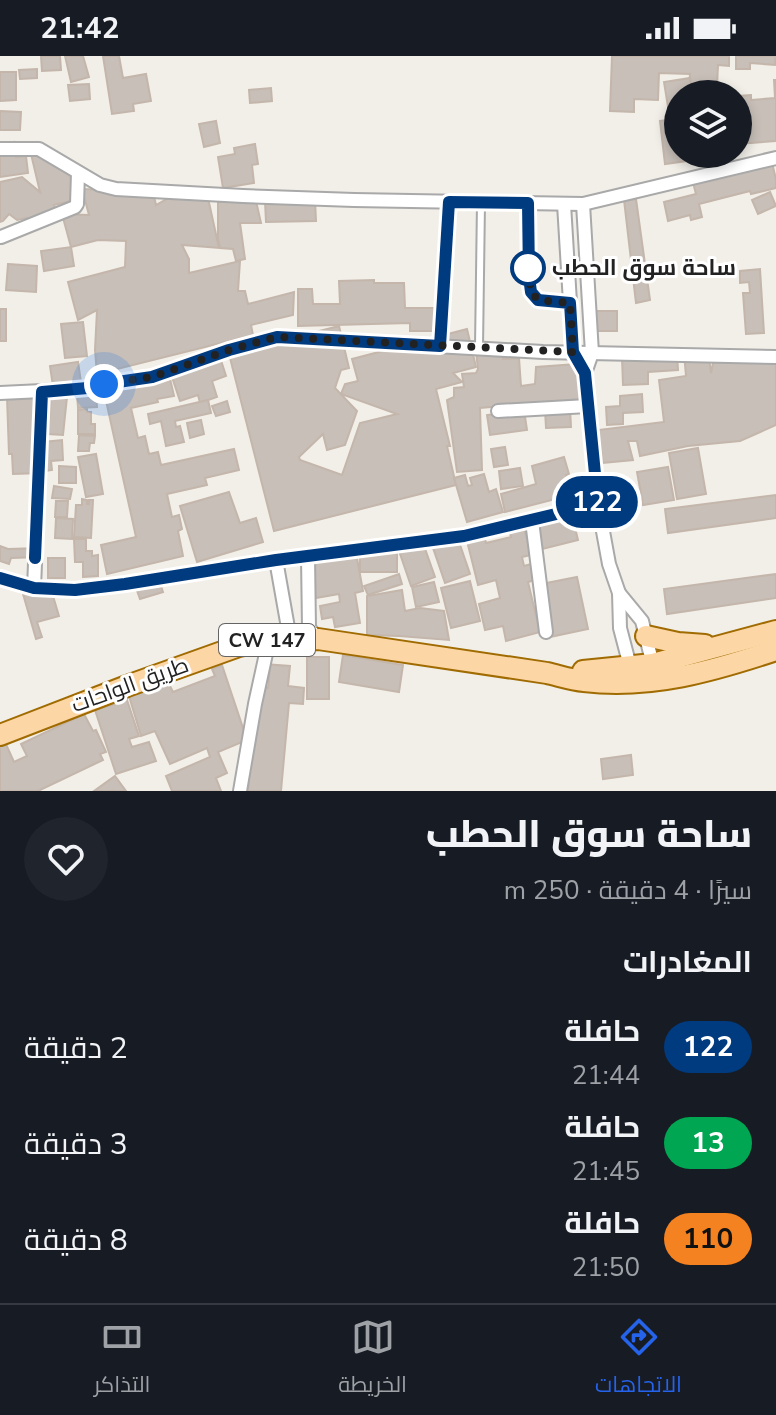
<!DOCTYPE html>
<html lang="ar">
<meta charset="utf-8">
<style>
:root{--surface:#171b24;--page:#20242c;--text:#f1f3f6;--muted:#9ea1a6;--line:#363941;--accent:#2563eb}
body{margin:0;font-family:"Nunito Sans",Cairo,sans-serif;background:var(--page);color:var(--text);direction:rtl;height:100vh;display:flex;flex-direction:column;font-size:30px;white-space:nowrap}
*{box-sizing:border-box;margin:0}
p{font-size:26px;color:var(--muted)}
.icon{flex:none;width:44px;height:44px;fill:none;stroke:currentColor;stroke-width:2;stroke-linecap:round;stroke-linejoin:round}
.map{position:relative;height:735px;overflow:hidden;direction:ltr}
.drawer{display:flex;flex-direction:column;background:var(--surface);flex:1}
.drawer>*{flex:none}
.badge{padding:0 16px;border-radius:26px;font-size:28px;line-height:52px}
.buttons{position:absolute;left:664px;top:24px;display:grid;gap:16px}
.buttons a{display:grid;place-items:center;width:88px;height:88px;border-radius:50%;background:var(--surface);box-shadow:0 4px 12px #0003;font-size:40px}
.you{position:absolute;width:40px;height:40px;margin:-20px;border:6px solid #fff;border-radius:50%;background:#1a73e8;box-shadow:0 0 0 12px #1a73e833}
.map>.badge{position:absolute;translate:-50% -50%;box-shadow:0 0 0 4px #fff}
h2{padding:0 24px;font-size:30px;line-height:72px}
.round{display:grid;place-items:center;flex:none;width:84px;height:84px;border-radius:42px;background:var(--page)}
.head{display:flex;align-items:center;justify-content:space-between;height:136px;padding:0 24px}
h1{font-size:38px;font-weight:800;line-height:60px}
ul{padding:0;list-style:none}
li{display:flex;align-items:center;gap:24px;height:96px;padding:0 24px}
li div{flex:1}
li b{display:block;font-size:30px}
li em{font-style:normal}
li .badge{min-width:88px;font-weight:700;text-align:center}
.status{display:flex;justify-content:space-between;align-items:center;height:56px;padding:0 40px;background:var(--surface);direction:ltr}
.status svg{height:22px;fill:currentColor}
.menu{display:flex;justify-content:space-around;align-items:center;height:112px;border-top:2px solid var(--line);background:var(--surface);font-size:22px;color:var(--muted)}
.menu a{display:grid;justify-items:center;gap:4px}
.menu .active{color:var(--accent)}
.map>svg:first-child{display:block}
.building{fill:#c7bfb8;stroke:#c4b6ab;stroke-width:2}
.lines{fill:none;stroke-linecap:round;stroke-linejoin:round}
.service-casing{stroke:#a9a9a9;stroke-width:10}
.minor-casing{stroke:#a9a9a9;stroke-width:16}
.primary-casing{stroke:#a06b00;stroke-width:24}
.service{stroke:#fff;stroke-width:6}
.minor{stroke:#fff;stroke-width:12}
.primary{stroke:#fcd6a4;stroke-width:20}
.line-casing{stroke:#fff;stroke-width:18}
.line{stroke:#003b80;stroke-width:12}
.walk{stroke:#222;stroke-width:8;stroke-dasharray:0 14.4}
.stop-dot{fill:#fff;stroke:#003b80;stroke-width:4}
.labels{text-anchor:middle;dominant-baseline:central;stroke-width:6;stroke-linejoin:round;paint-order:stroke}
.shield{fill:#fff;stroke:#646464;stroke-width:2}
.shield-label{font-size:20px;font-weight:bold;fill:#222}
.stop-label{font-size:22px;font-weight:bold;fill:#222;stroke:#fff;text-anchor:start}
.street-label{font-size:22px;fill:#222;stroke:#fff}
</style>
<div class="status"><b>21:42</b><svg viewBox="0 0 49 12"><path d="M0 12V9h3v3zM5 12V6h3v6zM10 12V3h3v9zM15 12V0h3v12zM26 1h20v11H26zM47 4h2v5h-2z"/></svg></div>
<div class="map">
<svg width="776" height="735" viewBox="0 0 776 735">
<rect width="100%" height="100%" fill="#f2efe9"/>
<g class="building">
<polygon points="41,0 60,0 61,14 42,15"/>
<polygon points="65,0 83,0 89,21 71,26"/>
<polygon points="103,0 119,0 123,22 146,18 151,45 133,48 134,55 112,58"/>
<polygon points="612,0 729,0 729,10 718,9 717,31 689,30 690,18 659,17 658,44 634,43 634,56 610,55"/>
<polygon points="736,0 776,0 775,9 750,7 750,13 736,13"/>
<polygon points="37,13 37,22 20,23 19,14"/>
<polygon points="0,16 16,16 16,44 0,45"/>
<polygon points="690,22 693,38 678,38 678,61 670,63 664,26"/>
<polygon points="774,24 776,24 776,85 738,88 738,40 751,39 751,44 775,42"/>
<polygon points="89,28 90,43 70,45 68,29"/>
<polygon points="271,32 272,45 250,47 249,34"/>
<polygon points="0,55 21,56 20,74 0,74"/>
<polygon points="678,63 678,98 694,98 695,104 665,108 660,65"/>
<polygon points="216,65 220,87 204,91 199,68"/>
<polygon points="14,86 16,101 26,100 28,117 0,121 0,88"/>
<polygon points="255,88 258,108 252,109 254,127 223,132 218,101 235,98 234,92"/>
<polygon points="41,97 78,121 75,144 54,149 56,159 30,165 27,162 17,164 9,158 3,165 0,166 0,126 22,121 40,136 31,98"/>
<polygon points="770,99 776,123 776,132 751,138 750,135 699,148 702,161 691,164 690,159 668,165 664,146 696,138 691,119"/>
<polygon points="82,133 153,136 156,149 172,140 208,142 219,192 182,189 189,203 189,217 240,205 238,235 245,235 248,248 294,236 293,259 251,269 253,279 97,318 95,294 97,254 78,264 68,226 125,211 126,185 98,184 71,191 62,158 89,159"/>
<polygon points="770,136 776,150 758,158 752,144"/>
<polygon points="218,143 256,145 261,167 240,167 245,203 236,205 233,193 220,192 218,183"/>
<polygon points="636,143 650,244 636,247 624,144"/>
<polygon points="315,144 316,165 266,166 265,145"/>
<polygon points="71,191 74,210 44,215 41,195"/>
<polygon points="8,208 37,210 36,236 6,234"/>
<polygon points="760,213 764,277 746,278 743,237 750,237 749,226 740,227 740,215"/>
<polygon points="374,224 374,227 404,227 405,252 434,252 434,275 410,275 410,267 298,270 298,233 312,233 313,248 340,248 339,225"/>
<rect x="0" y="253" width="6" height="32"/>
<rect x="596" y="255" width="21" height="20"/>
<polygon points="83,266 87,300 65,302 61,268"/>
<polygon points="339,270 349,312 341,314 335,332 357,355 345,389 327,394 323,378 299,401 300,404 342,419 360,367 397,358 341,338 345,328 358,325 352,303 467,273 476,311 453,317 462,326 436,333 450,390 447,390 456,429 274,475 229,298"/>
<polygon points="502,294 503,303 519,302 521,330 535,328 536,311 576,308 580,343 480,352 482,414 457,416 447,344 454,341 454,332 464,331 462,318 476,317 478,313 476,296"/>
<polygon points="708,294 711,317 715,297 727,300 776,294 776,369 740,385 688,390 640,400 637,385 628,385 633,404 603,407 598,374 664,366 659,324 686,320 684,297"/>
<polygon points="218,295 226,320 212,325 217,341 200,347 198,339 180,345 169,312"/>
<polygon points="677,299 678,314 648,316 648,328 623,329 622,302"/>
<polygon points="78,306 81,326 53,330 50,310"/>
<polygon points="168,314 174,340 157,343 158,346 131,352 138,382 145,380 149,398 158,396 161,409 234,393 239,414 205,422 207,429 167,438 172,461 179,459 182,473 178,475 183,500 107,518 101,489 136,481 103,331"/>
<polygon points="96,337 97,351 78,352 77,338"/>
<polygon points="642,338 643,356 623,357 623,368 607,369 606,351 620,350 620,340"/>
<polygon points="39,340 42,417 13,418 12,398 9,398 7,341"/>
<polygon points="51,340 67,341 63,379 48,378"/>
<polygon points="208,344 211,357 175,365 176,371 180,370 184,386 166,390 161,365 150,368 148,358"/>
<polygon points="227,345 230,356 216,360 212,350"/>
<polygon points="570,352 571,371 546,372 545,354"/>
<polygon points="87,353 87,356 91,356 91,368 95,368 95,378 78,378 78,354"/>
<polygon points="524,354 527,374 490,379 487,359"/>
<polygon points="201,364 204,378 190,382 187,367"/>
<polygon points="79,379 95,380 94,387 90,387 89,395 78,395"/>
<polygon points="62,384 63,404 51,405 52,414 45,415 43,386"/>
<polygon points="505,391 508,409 494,411 491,393"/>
<polygon points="698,392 706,438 677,443 669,397"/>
<polygon points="96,398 103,438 86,441 78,401"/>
<polygon points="564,401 569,418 566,419 571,439 505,456 501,438 536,428 532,410"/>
<polygon points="59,410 76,411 76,427 59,427"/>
<polygon points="668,411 674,444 643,449 637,416"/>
<polygon points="520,412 523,430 501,433 499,415"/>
<polygon points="484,418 489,436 496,433 503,456 467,466 454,422 465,419 468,430 472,429 470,422"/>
<polygon points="54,430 72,433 70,443 52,442"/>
<polygon points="229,436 240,467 256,462 263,486 197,506 180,450"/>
<polygon points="776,439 776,462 668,477 665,453"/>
<polygon points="82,443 87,444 87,448 89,448 89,444 93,444 91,482 74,481 76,449 82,449"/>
<polygon points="56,445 68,445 67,461 55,461"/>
<polygon points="570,451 578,484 538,494 530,461"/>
<polygon points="56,462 73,463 72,483 55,482"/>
<polygon points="522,463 531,499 522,501 524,510 531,508 535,524 528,526 540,576 506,585 503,570 485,574 479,548 500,542 496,524 478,529 465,477 482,472 486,487 511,481 507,466"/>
<polygon points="456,477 470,518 445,527 431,486"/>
<polygon points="74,483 86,483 86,495 92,495 92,500 98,499 98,520 83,521 83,506 75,506"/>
<polygon points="423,487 435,521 411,530 399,495"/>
<rect x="360" y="488" width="37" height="28"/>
<polygon points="0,490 8,493 40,492 40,501 11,502 9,508 0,505"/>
<polygon points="355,491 363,535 355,537 360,567 335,571 333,561 322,563 320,550 340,546 339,538 310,543 309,501"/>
<rect x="48" y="502" width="17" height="20"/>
<polygon points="157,518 163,536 140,543 134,526"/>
<polygon points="399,518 402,528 368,539 364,530"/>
<polygon points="776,518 776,542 667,558 664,533"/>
<polygon points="577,521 588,573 550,581 541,528"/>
<polygon points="470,525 480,565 451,572 441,532"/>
<polygon points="434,526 439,546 416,551 412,531"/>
<polygon points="50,530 59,560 37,566 42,581 36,583 23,538"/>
<polygon points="402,534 405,555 420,552 444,555 449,584 399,580 367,579 367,540"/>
<polygon points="343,599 403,609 399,636 339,626"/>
<rect x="307" y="601" width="22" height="42"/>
<polygon points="264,608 290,610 288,630 304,632 303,648 289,647 281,735 248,735 258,631 268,632 270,611 264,610"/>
<polygon points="222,609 247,684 218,696 227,717 216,722 221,735 172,735 166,720 210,701 207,692 170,708 155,675 141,680 129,640 168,626 173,636 215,620 212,613"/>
<polygon points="127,644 139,680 129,683 132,691 149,686 156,705 116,718 95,654"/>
<polygon points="84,658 93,675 96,674 106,696 100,698 103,704 38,735 0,735 0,688 5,686 14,706 27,700 21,688"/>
<polygon points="631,699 633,719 603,723 601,703"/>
<polygon points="115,720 126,735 94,735"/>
</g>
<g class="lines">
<g class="service-casing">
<g id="service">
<polyline points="528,147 529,221 531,236 538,244 570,247"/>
<polyline points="479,291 481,147"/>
</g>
</g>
<g class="minor-casing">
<g id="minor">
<polyline points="0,93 39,93 100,129 116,133 243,140 354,144 583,148 776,102"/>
<polyline points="564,148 573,296 585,317"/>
<polyline points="583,148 592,297 585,317 598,448 609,508 619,537 620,572 631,614"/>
<polyline points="1,181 75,151 77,148 78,117"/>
<polyline points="440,290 449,146"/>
<polyline points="0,337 84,333 152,321 229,294 277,281 543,296 776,301"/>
<polyline points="498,355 588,350"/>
<polyline points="532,465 546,576"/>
<polyline points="308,501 309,572 318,583"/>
<polyline points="276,504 290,583"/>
<polyline points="0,522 34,532 75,534 125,528 276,504 464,480 598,448"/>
<polyline points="34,532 42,336"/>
<polyline points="619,537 642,565 654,613"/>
<polyline points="240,735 255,648 269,584"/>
</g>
</g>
<g class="primary-casing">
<g id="primary">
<polyline points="646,580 678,587 705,589"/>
<polyline points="583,615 653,608 776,575"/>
<path d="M0,679L127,630L239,590L269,584L318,583L547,617C560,620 572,624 584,625C651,633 713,615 776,594"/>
</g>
</g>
<use href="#service" class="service"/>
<use href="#minor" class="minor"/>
<use href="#primary" class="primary"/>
</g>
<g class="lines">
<g class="line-casing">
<polyline id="line" points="0,522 34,532 75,534 125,528 276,504 464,480 598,448 585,317 573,296 570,247 538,244 531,236 529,221 528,147 449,146 440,290 277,281 229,294 152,321 104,328 99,331 42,336 35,502"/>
</g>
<use href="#line" class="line"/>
<polyline class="walk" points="104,328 152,321 229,294 277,281 573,296 570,247 538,244 531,236 528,212"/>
</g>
<circle class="stop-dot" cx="528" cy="212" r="16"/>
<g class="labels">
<rect class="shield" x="219" y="568" width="96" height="32" rx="6"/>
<g class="shield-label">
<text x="267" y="584">CW 147</text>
</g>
<g class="stop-label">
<text x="552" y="212">ساحة سوق الحطب</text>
</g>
<g class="street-label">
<text transform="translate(130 629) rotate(-20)">طريق الواحات</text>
</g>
</g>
</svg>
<div class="buttons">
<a><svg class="icon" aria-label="layers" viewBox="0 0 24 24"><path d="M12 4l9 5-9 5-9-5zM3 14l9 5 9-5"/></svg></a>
</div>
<div class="you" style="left:104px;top:328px"></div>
<b class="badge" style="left:597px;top:446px;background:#003b80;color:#fff">122</b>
</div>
<section class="drawer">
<div class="head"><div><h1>ساحة سوق الحطب</h1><p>سيرًا · 4 دقيقة · 250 m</p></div><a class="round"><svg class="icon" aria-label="heart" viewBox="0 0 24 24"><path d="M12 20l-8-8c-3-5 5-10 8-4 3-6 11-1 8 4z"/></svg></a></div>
<h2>المغادرات</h2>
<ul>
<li><span class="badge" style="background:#003b80;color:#fff">122</span><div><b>حافلة</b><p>21:44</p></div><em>2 دقيقة</em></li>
<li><span class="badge" style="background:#00a651;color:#fff">13</span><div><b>حافلة</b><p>21:45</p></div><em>3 دقيقة</em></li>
<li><span class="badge" style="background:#f58220;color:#111">110</span><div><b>حافلة</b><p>21:50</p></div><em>8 دقيقة</em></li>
</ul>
</section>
<nav class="menu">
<a class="active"><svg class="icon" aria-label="directions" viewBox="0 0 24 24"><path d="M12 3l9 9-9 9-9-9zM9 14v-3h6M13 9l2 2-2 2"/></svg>الاتجاهات</a>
<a><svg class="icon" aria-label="map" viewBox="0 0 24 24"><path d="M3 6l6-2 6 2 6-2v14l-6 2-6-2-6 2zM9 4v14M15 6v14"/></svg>الخريطة</a>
<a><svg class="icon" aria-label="tickets" viewBox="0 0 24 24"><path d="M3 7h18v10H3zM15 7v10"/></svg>التذاكر</a>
</nav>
